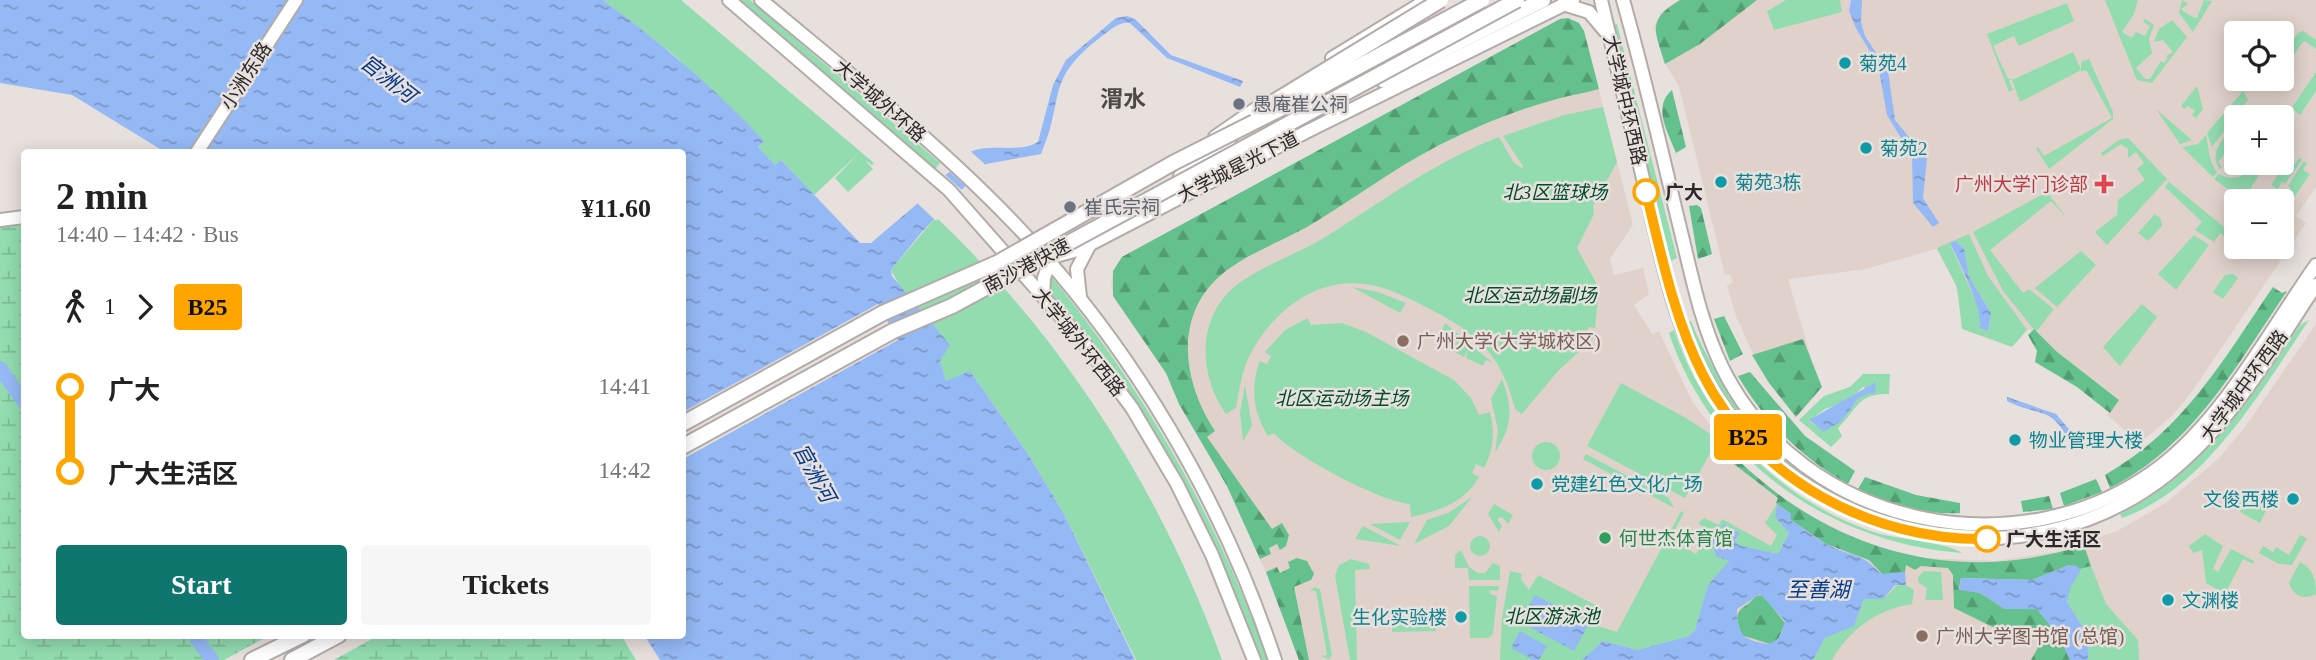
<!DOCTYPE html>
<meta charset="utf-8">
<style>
:root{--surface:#fff;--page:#f6f6f6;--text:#222;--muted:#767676;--accent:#0f766e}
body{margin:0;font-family:"Times New Roman","Noto Sans SC",serif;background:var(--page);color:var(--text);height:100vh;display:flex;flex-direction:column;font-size:26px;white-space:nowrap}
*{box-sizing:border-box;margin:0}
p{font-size:23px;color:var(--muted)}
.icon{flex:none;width:38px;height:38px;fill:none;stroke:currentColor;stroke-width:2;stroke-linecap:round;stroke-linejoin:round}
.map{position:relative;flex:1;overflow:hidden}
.drawer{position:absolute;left:21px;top:149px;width:665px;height:490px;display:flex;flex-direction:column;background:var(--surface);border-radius:7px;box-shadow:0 4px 18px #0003}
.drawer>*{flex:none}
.badge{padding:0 14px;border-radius:5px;font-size:24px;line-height:46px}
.fabs{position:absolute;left:2224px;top:21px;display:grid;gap:14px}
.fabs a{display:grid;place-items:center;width:70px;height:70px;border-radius:7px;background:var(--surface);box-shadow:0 4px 18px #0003;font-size:35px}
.map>.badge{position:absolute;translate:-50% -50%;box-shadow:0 0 0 4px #fff}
.legs{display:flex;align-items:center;gap:10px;height:77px;padding:0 35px;font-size:23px}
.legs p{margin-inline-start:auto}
.overview{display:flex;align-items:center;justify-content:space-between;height:119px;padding:0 35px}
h1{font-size:38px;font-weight:600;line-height:52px}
.cta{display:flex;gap:14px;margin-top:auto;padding:14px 35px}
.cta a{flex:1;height:80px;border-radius:7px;background:var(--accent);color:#fff;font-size:28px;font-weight:600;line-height:80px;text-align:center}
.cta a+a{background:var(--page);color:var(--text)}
ul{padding:0 35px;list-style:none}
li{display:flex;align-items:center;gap:24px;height:84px;font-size:26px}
li i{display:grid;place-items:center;width:10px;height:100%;margin:0 9px;background:currentColor}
li i::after{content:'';width:18px;height:18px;margin:-9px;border:5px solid;border-radius:50%;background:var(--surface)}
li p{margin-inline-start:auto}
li:first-child i{background:linear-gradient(#0000 50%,currentColor 0)}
li:last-child i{background:linear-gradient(currentColor 50%,#0000 0)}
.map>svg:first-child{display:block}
.built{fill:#e0d2cb;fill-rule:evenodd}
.green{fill:#92dcb0;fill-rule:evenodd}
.forest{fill:url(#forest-firs)}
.wetland{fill:url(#wetland-marsh)}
.water{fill:url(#water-ripples);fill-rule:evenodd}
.pier{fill:#e7e0dd}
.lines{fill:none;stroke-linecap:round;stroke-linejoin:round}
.stream{stroke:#95b9f5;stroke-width:2.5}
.river{stroke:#95b9f5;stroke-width:14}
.major-casing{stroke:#b2aba8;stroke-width:16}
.highway-casing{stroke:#b2aba8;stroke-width:18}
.major{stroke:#fff;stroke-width:12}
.highway{stroke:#fff;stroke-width:14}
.highway-bridge-casing{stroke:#b2aba8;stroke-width:18;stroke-linecap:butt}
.highway-bridge{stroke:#fff;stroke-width:14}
.line-1-casing{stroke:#fff;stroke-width:16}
.line-1{stroke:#ffa500;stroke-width:10}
.culture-dot{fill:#0f9aa8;stroke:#e7e0dd;stroke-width:2.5}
.worship-dot{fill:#6b7280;stroke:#e7e0dd;stroke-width:2.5}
.health-dot{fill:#e0444e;stroke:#e7e0dd;stroke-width:2.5}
.stop-1-dot{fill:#fff;stroke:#ffa500;stroke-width:3.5}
.education-dot{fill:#8d6e63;stroke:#e7e0dd;stroke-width:2.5}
.leisure-dot{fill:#2e9e5b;stroke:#e7e0dd;stroke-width:2.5}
.labels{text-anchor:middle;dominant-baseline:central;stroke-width:5;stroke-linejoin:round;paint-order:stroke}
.culture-label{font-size:19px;fill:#0d838f;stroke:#e7e0dd;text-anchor:start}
.street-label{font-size:19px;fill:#2b2928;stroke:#e7e0dd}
.worship-label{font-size:19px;fill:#5b616d;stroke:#e7e0dd;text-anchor:start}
.health-label{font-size:19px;fill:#be3a42;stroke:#e7e0dd;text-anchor:end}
.park-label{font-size:19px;font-style:italic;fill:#004d2c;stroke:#e7e0dd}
.stop-label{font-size:19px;font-weight:bold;fill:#2b2928;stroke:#e7e0dd;text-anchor:start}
.education-label{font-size:19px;fill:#785e54;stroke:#e7e0dd;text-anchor:start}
.leisure-label{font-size:19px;fill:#27864d;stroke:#e7e0dd;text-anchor:start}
.water-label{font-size:21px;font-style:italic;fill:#04398c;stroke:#e7e0dd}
.quarter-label{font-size:23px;font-weight:bold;fill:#4e4846;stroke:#e7e0dd}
</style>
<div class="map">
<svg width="2316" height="660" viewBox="0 0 2316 660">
<defs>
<pattern id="forest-firs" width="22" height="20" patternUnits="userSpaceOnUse" patternTransform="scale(1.75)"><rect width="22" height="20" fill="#64c18d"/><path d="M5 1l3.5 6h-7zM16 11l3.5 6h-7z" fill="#539d73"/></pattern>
<pattern id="wetland-marsh" width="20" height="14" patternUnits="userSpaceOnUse" patternTransform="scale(1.75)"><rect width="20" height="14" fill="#92dcb0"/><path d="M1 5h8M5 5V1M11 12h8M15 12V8" fill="none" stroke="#7ebd97"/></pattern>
<pattern id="water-ripples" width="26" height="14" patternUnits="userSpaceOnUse" patternTransform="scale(1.75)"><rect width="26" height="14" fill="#95b9f5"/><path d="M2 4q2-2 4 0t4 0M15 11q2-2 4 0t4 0" fill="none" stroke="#7a96c6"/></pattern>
</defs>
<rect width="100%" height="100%" fill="#e7e0dd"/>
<g class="built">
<path d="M1680,0H2316V187L2296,216L2306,223L2191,393L2172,416L2140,443L2107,415L2119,399L2056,351L2034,329L2027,330L2013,313L1997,340L1966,329L1955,283L1936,249L1866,269L1788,279L1811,357L1760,369L1736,316L1727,286L1733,282L1730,274L1725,275L1679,86L1665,64L1654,27L1661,12ZM2236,33H2282V79H2236ZM2236,117H2282V163H2236ZM2236,201H2282V247H2236Z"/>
<polygon points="1568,18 1579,23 1584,31 1633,225 1610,259 1614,275 1643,268 1649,294 1634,305 1652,334 1659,331 1692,401 1735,458 1795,508 1850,536 1885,549 1925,558 1996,561 2060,551 2117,531 2166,503 2218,459 2245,427 2316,324 2316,660 1299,660 1270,581 1227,486 1179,404 1166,373 1115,299 1111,286 1113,271 1122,257 1131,252 1560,19"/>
</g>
<g class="green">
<polygon points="603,0 681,0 874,163 872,165 865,160 873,169 848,192 835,178 858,154 814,195 781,160 775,165 758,147 764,141 674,55"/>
<polygon points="739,0 750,0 940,163 935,169"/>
<polygon points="1786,0 1840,0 1842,12 1774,30 1767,11"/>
<polygon points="2105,0 2138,0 2134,14 2122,32 2132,38 2136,32 2145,36 2150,26 2143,22 2145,19 2154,25 2149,39 2152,53 2136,68 2145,79 2150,79 2161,61 2164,63 2168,58 2166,56 2173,52 2163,40 2154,42 2159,29 2172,20 2187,37 2152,83 2137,80"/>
<path d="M2182,0L2188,4L2181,9C2187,14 2190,16 2197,18L2204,0L2212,1L2193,32L2179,13Z"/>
<polygon points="2067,3 2074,21 2019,46 2014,36 1993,46 2008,79 2013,78 2009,81 2013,90 2009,92 1987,34"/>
<polygon points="1617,24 1677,258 1671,261 1611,26"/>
<polygon points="2303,31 2316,40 2316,49 2305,41 2301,44 2282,74 2282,57 2298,33"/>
<polygon points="2073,52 2081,70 2020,102 2012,80"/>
<polygon points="2089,59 2113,112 2113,119 2049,169 2036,148 2038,147 2044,156 2112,118 2086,70 2081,72 2081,62"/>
<polygon points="2316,72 2316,91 2300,115 2294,110 2293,106"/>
<polygon points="2197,86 2203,109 2196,118 2192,115 2195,111 2188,106 2184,109 2181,106"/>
<polygon points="2243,91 2248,100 2212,147 2207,133"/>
<path d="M1603,107L1617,162L1593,206L1594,214L1577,248L1599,288L1595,328L1589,327L1587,330L1597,335L1558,371L1522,414L1515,409C1502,355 1477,333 1428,308C1408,298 1386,286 1364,284C1312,277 1267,317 1247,361C1241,376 1239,392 1236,408L1226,414C1197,373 1196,312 1242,281C1268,263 1300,253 1327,236C1384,200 1436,161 1499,137L1514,163L1522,168L1523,166L1503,136L1564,115Z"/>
<polygon points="2156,109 2192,140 2180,144"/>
<path d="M2236,122V140L2218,162L2222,167L2220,169C2207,152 2226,136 2236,122Z"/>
<path d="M2206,135C2209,147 2208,161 2217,172L2213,177L2182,147L2198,144Z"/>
<polygon points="2128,138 2167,179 2107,245 2095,232 2117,215 2118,200 2145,180 2137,169 2144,163 2136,152 2128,158 2128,149 2121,144 2103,156 2101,153 2119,140"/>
<polygon points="2299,158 2302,160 2285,184 2282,182 2278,189 2271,185 2288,160 2295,164"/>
<polygon points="2304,161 2307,163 2303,170 2310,174 2293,199 2286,195 2291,188 2288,186"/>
<path d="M2255,163H2267L2250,189L2268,201H2244L2214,179L2219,174C2234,183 2245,176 2255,163Z"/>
<polygon points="2169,182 2236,237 2236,245 2220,233 2214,242 2195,230 2202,222 2165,187"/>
<polygon points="2047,192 2066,217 2051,201 1990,250 2023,293 2029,289 2054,309 2036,332 2003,291 1973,232"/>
<polygon points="2155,214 2161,219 2162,226 2148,241 2138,233"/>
<path d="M936,217C1065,340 1162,493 1222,660H1136L1064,514L1028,454L970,371L946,382L940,361L891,270Z"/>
<path d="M1969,234L1988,276L2027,330L2012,347L1962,329L1957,287L1937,248ZM1955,241L1964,248L1969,277L1991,313L1988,331L1979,328L1981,313L1950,244Z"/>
<polygon points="2194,235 2209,245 2176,290 2158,274"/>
<polygon points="2081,251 2096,265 2057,307 2035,288"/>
<path d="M1046,270C1144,388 1216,517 1268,660H1261C1209,514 1144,402 1043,284Z"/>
<polygon points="2233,274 2238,278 2223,299 2213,292 2225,275"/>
<polygon points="1352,287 1378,292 1406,303 1400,313"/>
<polygon points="2142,304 2157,317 2120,366 2103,347"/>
<path d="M1308,318L1311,325L1342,323L1366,332L1454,380L1471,398L1479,415L1490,412C1495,432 1494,449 1484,468L1476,464L1472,473L1479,477C1464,503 1439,511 1411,517L1410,504C1381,502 1292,455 1274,433L1268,436C1253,412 1250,387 1260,361L1267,364L1271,356L1265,352L1285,330Z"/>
<path d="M2309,320C2262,389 2206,489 2122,518L2120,514C2203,474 2250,398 2300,325Z"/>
<path d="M1691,321C1728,412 1803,499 1906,519C1921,521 1938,519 1954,519C1986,519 2018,519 2050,518L2052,525C1889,559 1745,478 1686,322Z"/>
<polygon points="1445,323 1493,363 1486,360 1483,366 1466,358 1468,350 1464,357 1447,348 1451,341 1440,334"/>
<path d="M1674,330C1706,425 1783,504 1880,534C1903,540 1945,542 1962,553C1830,543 1712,461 1669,333Z"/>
<path d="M1863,374H1890L1889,394C1858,393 1858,408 1838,428L1842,436L1831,447L1799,420L1824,396L1850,387ZM1863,387L1875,392C1856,393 1855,406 1844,418C1839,423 1830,427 1824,431L1809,421L1825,409L1847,401Z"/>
<path d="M1502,379C1514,411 1512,425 1495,453L1498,430L1491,399Z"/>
<polygon points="1621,383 1686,418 1718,439 1685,498 1587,446"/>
<polygon points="1245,385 1252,426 1243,441 1240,413"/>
<circle cx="1546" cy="456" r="14"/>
<polygon points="1586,454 1669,498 1674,508 1583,459"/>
<polygon points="2244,489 2246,495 2262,490 2267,508 2260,523 2240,512 2242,508 2235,504"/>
<polygon points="1472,497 1449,526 1414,544 1427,520 1448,513"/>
<polygon points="1494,504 1513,515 1508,524 1502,517 1497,519 1502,526 1499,532 1488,514"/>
<polygon points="1777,504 1775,517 1789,533 1778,554 1738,545 1735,540 1740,533 1724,524 1718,533 1708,528 1715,554 1730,561 1708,585 1695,630 1689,636 1638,650 1603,641 1582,660 1500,660 1502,618 1510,571 1522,574 1521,579 1529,590 1538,575 1603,609 1595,625 1617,632 1681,511 1684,513 1670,539 1696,554 1703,542 1697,538 1703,527 1698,523 1704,518 1719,525 1722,519 1771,546 1777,535 1765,523"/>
<polygon points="1410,522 1400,540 1370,524"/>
<polygon points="1363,526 1401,546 1355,539"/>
<polygon points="2205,534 2223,546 2213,569 2218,572 2231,549 2254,561 2253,564 2243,559 2225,594 2206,583 2202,550 2193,553 2189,546"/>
<polygon points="2300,535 2307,538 2292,565 2279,564 2259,553 2263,546 2273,552 2276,547 2289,555"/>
<circle cx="1480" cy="546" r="10"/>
<polygon points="1461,550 1469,567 1478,573 1485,573 1493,563 1500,566 1500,580 1469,580 1468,568 1455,568 1455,555"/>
<polygon points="1351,559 1369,564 1370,569 1355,570 1357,660 1350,660 1335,576 1339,565"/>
<path d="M2300,562C2313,569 2316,579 2316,594C2303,600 2294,597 2289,583Z"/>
<polygon points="2091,566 2106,604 2138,640 2139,660 2088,660 2089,637 2067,602 2068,591 2080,569"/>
<polygon points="1924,571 1941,572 1943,600 1925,600 1927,588 1918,582 1918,577"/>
<path d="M1897,585H1906L1914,590L1912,604C1876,610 1850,629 1832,660H1813L1825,638L1856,621L1864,599L1887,596Z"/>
<polygon points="1469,586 1499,586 1498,591 1490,590 1490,594 1497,596 1493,634 1488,638 1470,638"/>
<polygon points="1315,587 1320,589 1332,655 1329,659 1321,656 1327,655 1316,591 1310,591"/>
<polygon points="1428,612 1429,622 1436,622 1436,631 1392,632 1392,618 1398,618 1398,613"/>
</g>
<g class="forest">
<path d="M1680,0H1757L1700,44L1665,64C1655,31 1646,20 1680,0Z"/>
<path d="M1568,18L1579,23L1584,31L1599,89C1585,93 1571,95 1557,99C1523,108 1490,121 1458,136C1407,159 1364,192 1317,221C1290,238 1259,248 1233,266C1172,306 1180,378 1215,431L1207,437L1272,529L1282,523L1289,535L1286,546L1280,550L1277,544L1269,548L1271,554L1260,559L1227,486L1179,404L1166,373L1113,296V271L1122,257L1131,252L1560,19Z"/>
<path d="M1672,90L1686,147L1676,153C1668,132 1652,107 1672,90Z"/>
<polygon points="1697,205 1701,208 1712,254 1698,259 1689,206"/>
<path d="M2273,287L2282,293L2287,291C2237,365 2193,446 2110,488L2105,475C2185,429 2222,361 2273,287Z"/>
<polygon points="1724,316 1743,354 1730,361 1714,319"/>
<polygon points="2034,329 2056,351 2119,400 2110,413 2077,387 2035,362 2037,351 2028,335"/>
<polygon points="1803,339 1822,387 1796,417 1769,383 1752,355"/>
<path d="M1750,372L1805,436L1855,471L1848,484C1802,458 1764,421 1738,376Z"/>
<path d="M1718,439C1812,544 1946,590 2084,545L2091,566L2080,569L2069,565L2032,580L1961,578L1959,589L1980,593L2005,609H2037L2059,636L2070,660H2031L2042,640L2034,633L2016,626L2011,636L1954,608L1953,575L1948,568L1921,566L1915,570L1906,565L1905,572L1884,576L1869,560L1826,544L1791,520V514L1776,503L1778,498L1717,451L1710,454Z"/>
<path d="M1865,477L1916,495L1960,503V513C1923,515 1891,504 1858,489Z"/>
<polygon points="2096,479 2102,492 2064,506 2060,493"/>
<polygon points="2049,496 2053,509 2023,512 2021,501"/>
<polygon points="1297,558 1307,561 1314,574 1311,580 1294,587 1309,660 1299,660 1266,572 1277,567 1280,573 1290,568 1288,562"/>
<path d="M1763,595L1785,623L1778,640L1770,644L1741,635C1737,618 1733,613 1748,604C1754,599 1754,595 1763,595Z"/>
</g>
<g class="wetland">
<polygon points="24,223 24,635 270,635 224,660 0,660 0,226"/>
<polygon points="379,635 621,635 636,660 334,660"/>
</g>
<g class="water">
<path d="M0,0H603C661,43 715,88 764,141L758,147L775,165L781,160L860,243H871L918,203L968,153C989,142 1018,154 1038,142L1053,85L1066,60L1116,18L1127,16L1135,19L1171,55L1243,81L1240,87L1167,58L1130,23C1120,21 1110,30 1102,36C1043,81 1066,97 1041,154L986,164L921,233L891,270L892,276L950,345L940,361L946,381L970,371L1028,454L1064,514L1135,660H660L644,635H682V152H165L72,95L0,83Z"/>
<polygon points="1851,0 1862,0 1861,22 1865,36 1888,71 1895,120 1927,159 1923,198 1939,223 1933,227 1913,203 1912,156 1887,115 1878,65 1856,28 1849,11"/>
<path d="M1955,241L1964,248L1969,277L1991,313L1988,331L1979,328C1985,312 1958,260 1950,243Z"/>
<path d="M1876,382L1875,393C1856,393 1855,406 1844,418C1839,424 1830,427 1824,432L1809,420Z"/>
<path d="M2007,397L2056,414L2081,443L2072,448C2053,403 2040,418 2007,401Z"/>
<path d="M1777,504L1791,514V520C1803,528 1815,538 1828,545C1853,558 1860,551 1881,574L1905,572L1906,585H1895L1883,599H1864L1854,626L1825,638L1813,660H1582L1603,641L1638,650L1689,636L1695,630L1708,585L1729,561L1716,556L1707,528L1718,533L1724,524L1740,533L1735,540L1738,545L1778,554L1789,533L1775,517ZM1760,594L1785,621L1780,637L1770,644C1744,641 1737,635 1737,609Z"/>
<polygon points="2069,565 2077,566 2081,570 2070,588 2067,602 2089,637 2088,660 2070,660 2059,636 2037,609 2005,609 1980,593 1959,590 1961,578 2032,580"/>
<polygon points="1535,595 1589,623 1574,651 1520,622"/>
<polygon points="1520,631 1547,646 1539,660 1533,660 1511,648"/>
</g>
<g class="pier">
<polygon points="968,149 988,167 968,188 946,169"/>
<polygon points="943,173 964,192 936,221 915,201"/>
<polygon points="878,304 898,340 683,459 683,412"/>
</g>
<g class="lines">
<polyline class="stream" points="1859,31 1870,48"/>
<g class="river">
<polyline points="0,368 24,402"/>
<polyline points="194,635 212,660"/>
</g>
<g class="major-casing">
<g id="major">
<polyline points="729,0 949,190 1084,343 1132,408 1177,484 1212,555 1254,660"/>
<path d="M761,0C846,71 935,141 1012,221C1130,343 1222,499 1275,660"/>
<path d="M1601,0C1617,67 1633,134 1648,201C1662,261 1675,325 1706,379C1796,542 2021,591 2168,474C2231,424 2272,351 2316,285"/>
<path d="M1623,0C1644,74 1661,149 1679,224C1691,272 1700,322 1722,367C1801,528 2022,574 2162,465C2225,416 2270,330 2316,265"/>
<polyline points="1563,4 1589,12 1605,31"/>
<polyline points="1332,58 1427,0"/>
<polyline points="1215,137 1264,103"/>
<polyline points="197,152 296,0"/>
<polyline points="1180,176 1230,139"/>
<polyline points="0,220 24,217"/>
<polyline points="1044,256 1052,257 1081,249 1310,130 1573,0"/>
<polyline points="1043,296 1044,278 1051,258"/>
<polyline points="1080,297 1077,269 1089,246"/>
</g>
</g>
<g class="highway-casing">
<g id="highway">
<polyline points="1383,80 1543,0"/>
<polyline points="252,660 303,635"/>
<polyline points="292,660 339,635"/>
</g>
</g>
<use href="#major" class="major"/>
<use href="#highway" class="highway"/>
<g class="highway-bridge-casing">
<g id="highway-bridge">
<polyline points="1257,112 1441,0"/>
<polyline points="682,424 883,313 997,263 1173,163 1276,111 1482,0"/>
<polyline points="682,447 893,331 952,306 1517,0"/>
</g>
</g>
<use href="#highway-bridge" class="highway-bridge"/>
</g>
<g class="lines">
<g class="line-1-casing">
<path id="line-1" d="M1646,192C1661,254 1674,318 1703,375C1756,479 1872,541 1987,539"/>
</g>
<use href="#line-1" class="line-1"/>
</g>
<g class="culture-dot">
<circle cx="1845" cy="63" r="7"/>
<circle cx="1866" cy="148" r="7"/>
<circle cx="1721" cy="182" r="7"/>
<circle cx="2015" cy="440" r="7"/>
<circle cx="1537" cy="484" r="7"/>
<circle cx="2293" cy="499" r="7"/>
<circle cx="2168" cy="600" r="7"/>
<circle cx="1461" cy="617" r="7"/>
</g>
<g class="worship-dot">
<circle cx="1239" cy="104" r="7"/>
<circle cx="1070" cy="207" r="7"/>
</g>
<path class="health-dot" d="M2100.5 173.5h7v7h7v7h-7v7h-7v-7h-7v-7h7z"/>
<g class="stop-1-dot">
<circle cx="1646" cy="192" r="12"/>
<circle cx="1987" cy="539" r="12"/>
</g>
<g class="education-dot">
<circle cx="1403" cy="341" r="7"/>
<circle cx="1922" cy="636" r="7"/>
</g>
<circle class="leisure-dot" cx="1605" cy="538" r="7"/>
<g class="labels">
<g class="culture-label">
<text x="1859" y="63">菊苑4</text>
<text x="1880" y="148">菊苑2</text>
<text x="1735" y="182">菊苑3栋</text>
<text x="2029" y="440">物业管理大楼</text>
<text x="1551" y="484">党建红色文化广场</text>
<text x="2279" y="499" text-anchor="end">文俊西楼</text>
<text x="2182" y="600">文渊楼</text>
<text x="1447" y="617" text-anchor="end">生化实验楼</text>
</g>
<g class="street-label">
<text transform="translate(246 76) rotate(-57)">小洲东路</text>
<text transform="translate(1625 100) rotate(77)">大学城中环西路</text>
<text transform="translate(880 101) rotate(41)">大学城外环路</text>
<text transform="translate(1238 167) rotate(-27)">大学城星光下道</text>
<text transform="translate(1027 266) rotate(-28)">南沙港快速</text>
<text transform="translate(1079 342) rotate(51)">大学城外环西路</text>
<text transform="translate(2244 386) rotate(-54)">大学城中环西路</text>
</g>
<g class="worship-label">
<text x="1253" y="104">愚庵崔公祠</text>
<text x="1084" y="207">崔氏宗祠</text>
</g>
<g class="health-label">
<text x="2088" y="184">广州大学门诊部</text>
</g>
<g class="park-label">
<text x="1555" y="192">北3区篮球场</text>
<text x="1530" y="295">北区运动场副场</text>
<text x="1342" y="398">北区运动场主场</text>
<text x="1552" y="616">北区游泳池</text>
</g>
<g class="stop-label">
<text x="1665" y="192">广大</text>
<text x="2006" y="539">广大生活区</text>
</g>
<g class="education-label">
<text x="1417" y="341">广州大学(大学城校区)</text>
<text x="1936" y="636">广州大学图书馆 (总馆)</text>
</g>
<g class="leisure-label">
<text x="1619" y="538">何世杰体育馆</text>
</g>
<g class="water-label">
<text transform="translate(388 79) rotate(38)">官洲河</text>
<text transform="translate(814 473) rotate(61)">官洲河</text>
<text x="1818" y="590">至善湖</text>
</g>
<g class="quarter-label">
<text x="1123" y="99">渭水</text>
</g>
</g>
</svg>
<div class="fabs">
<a><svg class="icon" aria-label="locate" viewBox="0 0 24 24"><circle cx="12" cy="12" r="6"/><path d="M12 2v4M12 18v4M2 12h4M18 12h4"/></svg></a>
<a>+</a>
<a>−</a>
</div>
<b class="badge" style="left:1748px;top:437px;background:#ffa500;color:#111">B25</b>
<section class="drawer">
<div class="overview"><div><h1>2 min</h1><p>14:40 – 14:42 · Bus</p></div><b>¥11.60</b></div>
<div class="legs"><svg class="icon" aria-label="walk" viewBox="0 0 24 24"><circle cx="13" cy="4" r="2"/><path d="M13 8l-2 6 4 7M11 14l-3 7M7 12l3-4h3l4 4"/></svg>1<svg class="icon" aria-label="forward" viewBox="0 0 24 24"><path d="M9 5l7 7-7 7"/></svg><b class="badge" style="background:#ffa500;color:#111">B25</b></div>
<ul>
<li><i style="color:#ffa500"></i><b>广大</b><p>14:41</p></li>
<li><i style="color:#ffa500"></i><b>广大生活区</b><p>14:42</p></li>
</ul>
<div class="cta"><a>Start</a><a>Tickets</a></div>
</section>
</div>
